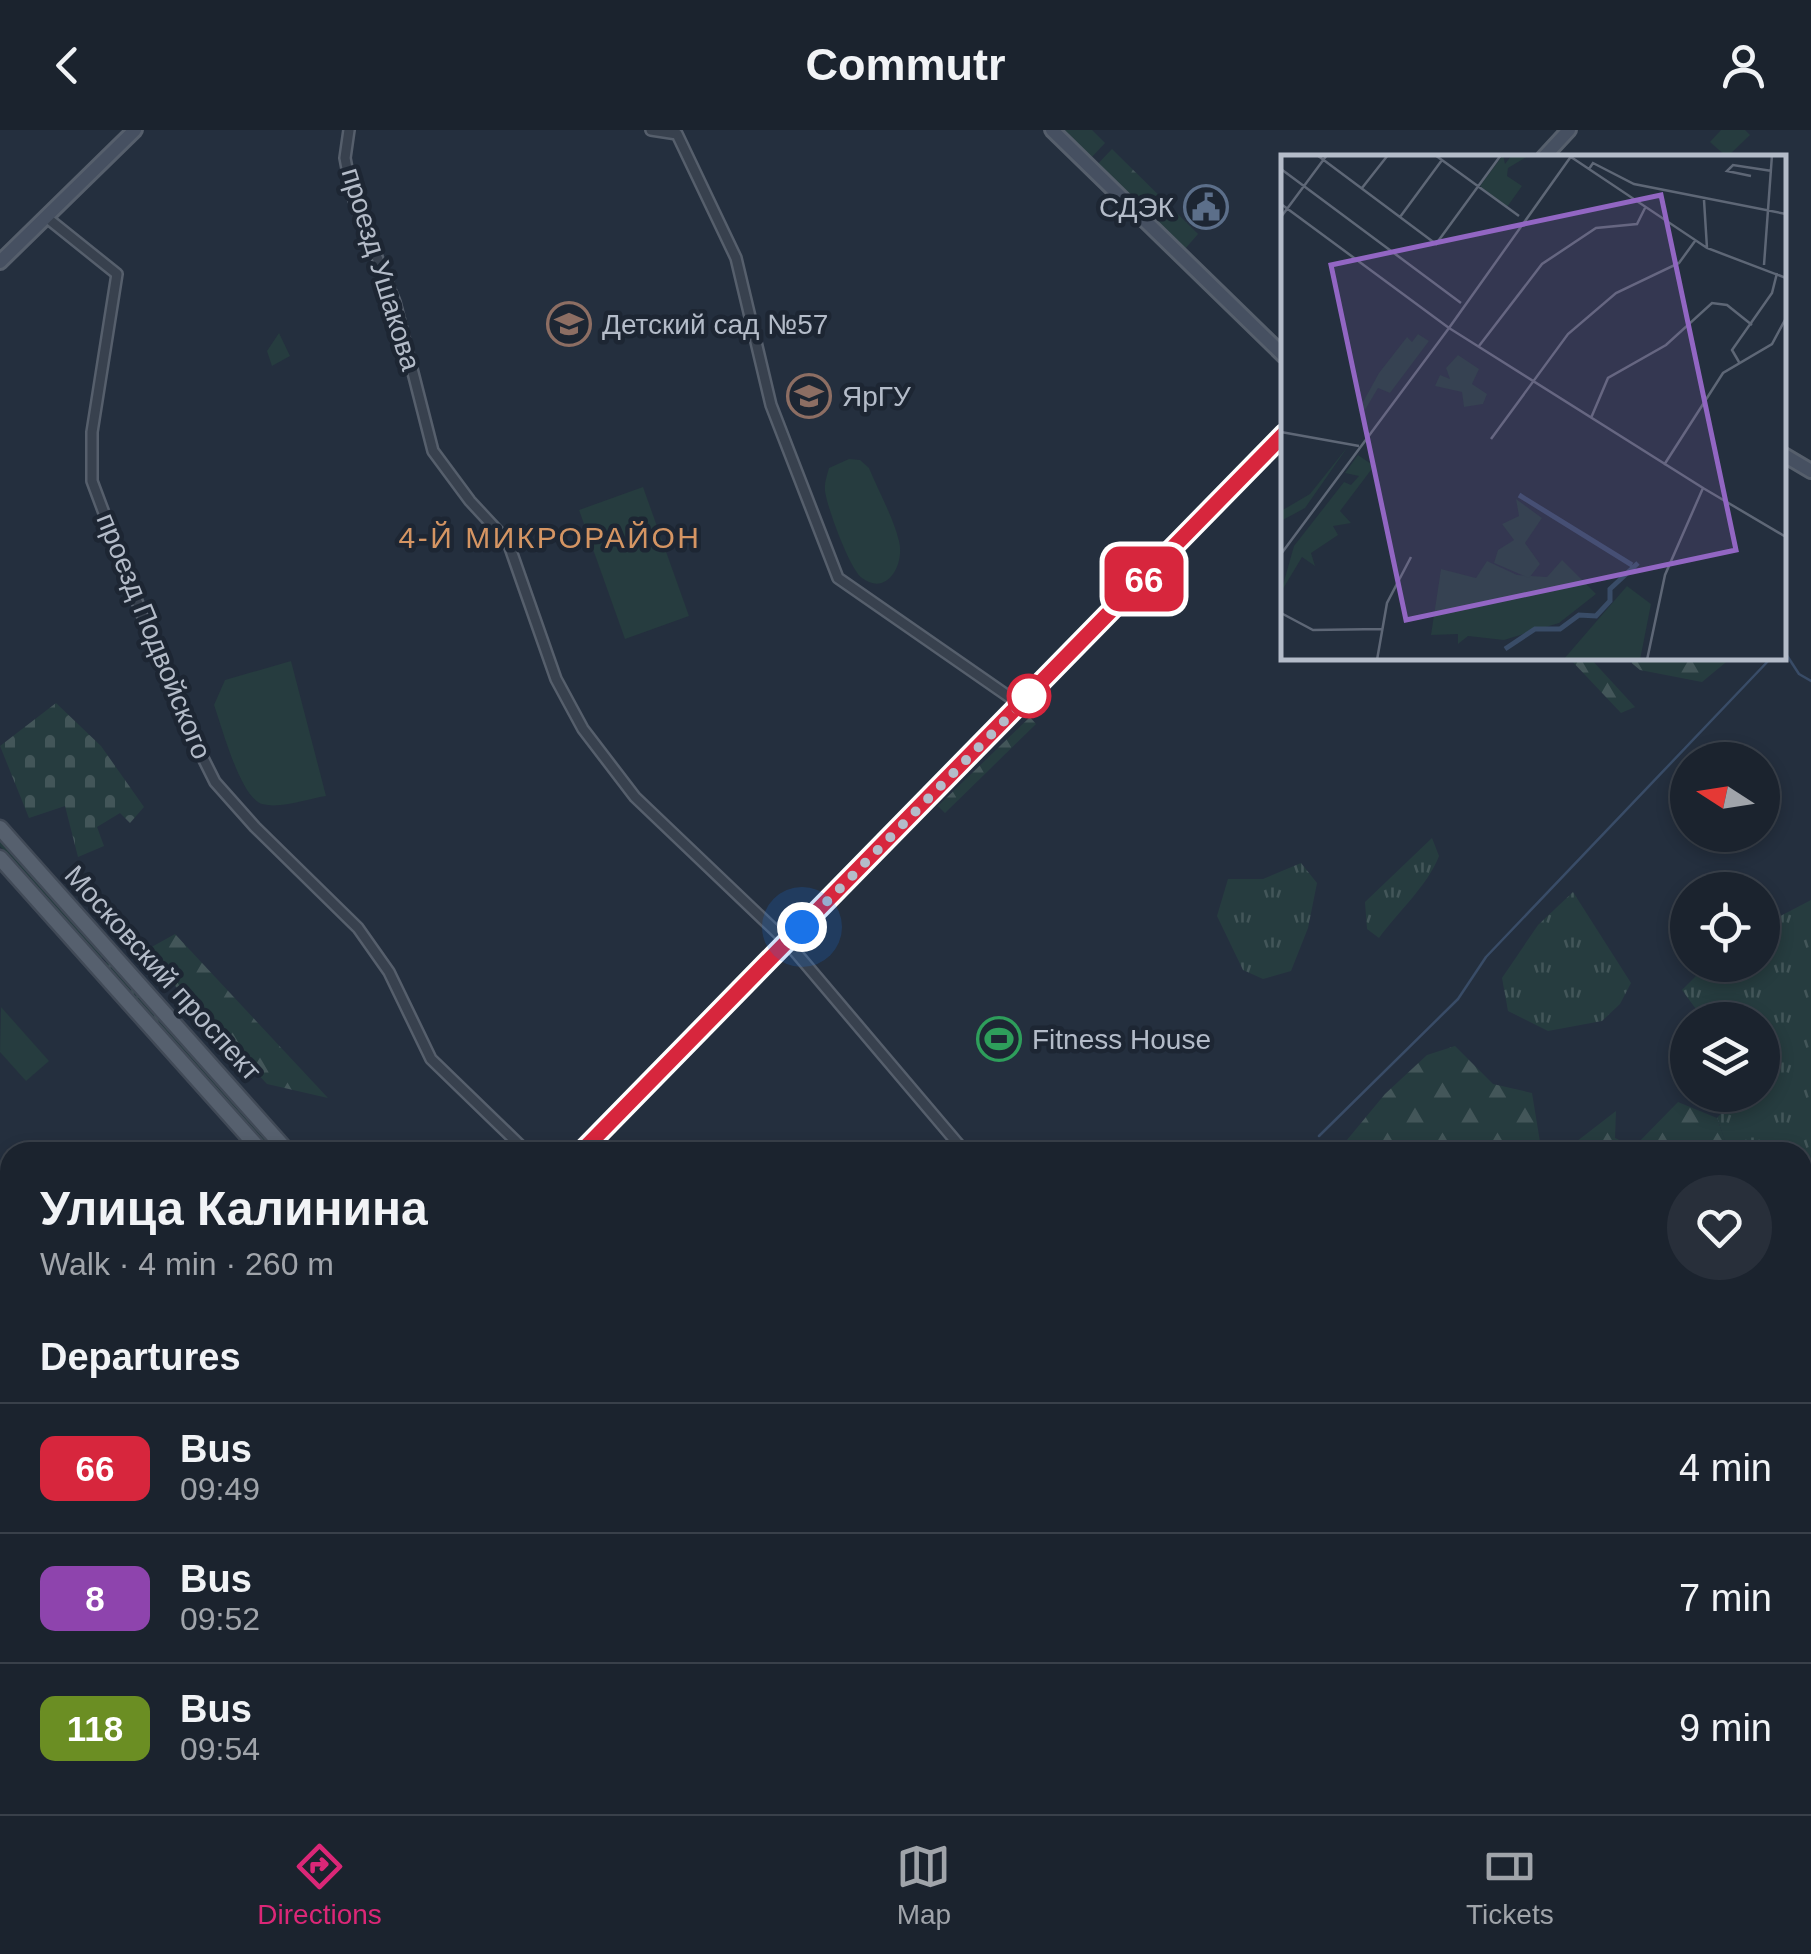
<!DOCTYPE html>
<meta charset="utf-8">
<style>
:root{--surface:#1b232e;--page:#282f3a;--text:#f1f3f6;--muted:#a0a4aa;--line:#39404a;--accent:#db2777}
body{margin:0;font-family:Helvetica,sans-serif;background:var(--page);color:var(--text);height:100vh;display:flex;flex-direction:column;font-size:38px;white-space:nowrap}
*{box-sizing:border-box;margin:0}
p{font-size:32px;color:var(--muted)}
.icon{flex:none;width:55px;height:55px;fill:none;stroke:currentColor;stroke-width:2;stroke-linecap:round;stroke-linejoin:round}
.map{position:relative;flex:1;overflow:hidden}
.details{position:absolute;left:0px;top:1012px;width:1812px;height:672px;display:flex;flex-direction:column;background:var(--surface);border-radius:30px 30px 0 0;box-shadow:0 5px 15px #0003,0 0 0 2px var(--line)}
.details>*{flex:none}
.badge{padding:0 20px;border-radius:15px;font-size:35px;line-height:65px}
.needle{width:65px;rotate:282deg}
.buttons{position:absolute;left:1670px;top:612px;display:grid;gap:20px}
.buttons a{display:grid;place-items:center;width:110px;height:110px;border-radius:50%;background:var(--surface);box-shadow:0 5px 15px #0003,0 0 0 2px var(--line);font-size:50px}
.you{position:absolute;width:50px;height:50px;margin:-25px;border:8px solid #fff;border-radius:50%;background:#1a73e8;box-shadow:0 0 0 15px #1a73e833}
.map>.badge{position:absolute;translate:-50% -50%;box-shadow:0 0 0 5px #fff}
h2{padding:0 40px;font-size:38px;line-height:90px}
.round{display:grid;place-items:center;flex:none;width:105px;height:105px;border-radius:52px;background:var(--page)}
.overview{display:flex;align-items:center;justify-content:space-between;height:170px;padding:0 40px}
h1{font-size:48px;font-weight:600;line-height:75px}
ul{padding:0;list-style:none}
li{display:flex;align-items:center;gap:30px;height:130px;padding:0 40px;border-top:2px solid var(--line)}
li div{flex:1}
li b{display:block;font-size:38px}
li em{font-style:normal}
li .badge{min-width:110px;font-weight:700;text-align:center}
header{display:flex;justify-content:space-between;align-items:center;height:130px;padding:0 40px;background:var(--surface);font-size:45px;font-weight:600}
.dock{display:flex;justify-content:space-around;align-items:center;height:140px;border-top:2px solid var(--line);background:var(--surface);font-size:28px;color:var(--muted)}
.dock a{display:grid;justify-items:center;gap:5px}
.dock .selected{color:var(--accent)}
.map>svg:first-child{display:block}
.grass{fill:url(#grass-tufts)}
.forest{fill:url(#forest-firs)}
.cemetery{fill:url(#cemetery-stones)}
.park{fill:#263c3f}
.lines{fill:none;stroke-linecap:round;stroke-linejoin:round}
.stream{stroke:#394c67;stroke-width:2.5}
.street-casing{stroke:#565f6c;stroke-width:14}
.secondary-casing{stroke:#565f6c;stroke-width:18}
.primary-casing{stroke:#414a57;stroke-width:19}
.highway-casing{stroke:#434c59;stroke-width:20}
.street{stroke:#38414e;stroke-width:9}
.secondary{stroke:#465061;stroke-width:12}
.primary{stroke:#56606e;stroke-width:14}
.highway{stroke:#746855;stroke-width:15}
.line-casing{stroke:#fff;stroke-width:22}
.line{stroke:#d7263d;stroke-width:15}
.walk{stroke:#b4bcc9;stroke-width:10;stroke-dasharray:0 18}
.stop-dot{fill:#fff;stroke:#d7263d;stroke-width:5}
.labels{text-anchor:middle;dominant-baseline:central;stroke-width:9;stroke-linejoin:round;paint-order:stroke}
.poi-label{font-size:28px;fill:#b4bcc9;stroke:#1d2633;text-anchor:start}
.street-label{font-size:28px;fill:#b4bcc9;stroke:#1d2633}
.neighbourhood-label{font-size:30px;letter-spacing:2.5px;fill:#d59563;stroke:#1d2633}
.inset-river{fill:none;stroke:#394c67;stroke-width:5}
.inset-road{fill:none;stroke:#5e6776;stroke-width:2.5}
.view{fill:#9266c3;fill-opacity:0.15;stroke:#9266c3;stroke-width:5}
.inset-edge{fill:none;stroke:#b4bcc9;stroke-width:5}
</style>
<header><svg class="icon" aria-label="back" viewBox="0 0 24 24"><path d="M15 5l-7 7 7 7"/></svg>Commutr<svg class="icon" aria-label="person" viewBox="0 0 24 24"><circle cx="12" cy="8" r="4"/><path d="M4 21q1-7 8-7t8 7"/></svg></header>
<div class="map">
<svg width="1811" height="1684" viewBox="0 0 1811 1684">
<defs>
<pattern id="grass-tufts" width="24" height="20" patternUnits="userSpaceOnUse" patternTransform="scale(2.5)"><rect width="24" height="20" fill="#263c3f"/><path d="M3 7l-1-3M5 7V3M7 7l1-3M15 17l-1-3M17 17v-4M19 17l1-3" fill="none" stroke="#435659"/></pattern>
<pattern id="forest-firs" width="22" height="20" patternUnits="userSpaceOnUse" patternTransform="scale(2.5)"><rect width="22" height="20" fill="#263c3f"/><path d="M5 1l3.5 6h-7zM16 11l3.5 6h-7z" fill="#435659"/></pattern>
<pattern id="cemetery-stones" width="16" height="16" patternUnits="userSpaceOnUse" patternTransform="scale(2.5)"><rect width="16" height="16" fill="#263c3f"/><path d="M2 7V4a2 2 0 0 1 4 0v3zM10 15v-3a2 2 0 0 1 4 0v3z" fill="#435659"/></pattern>
</defs>
<rect width="100%" height="100%" fill="#242f3e"/>
<g class="grass">
<path d="M1432,708L1439,726C1428,755 1398,782 1379,808L1367,799L1365,772Z"/>
<polygon points="0,709 104,826 100,829 0,716"/>
<polygon points="1301,733 1317,753 1308,798 1291,841 1263,849 1243,840 1217,786 1228,749 1263,749"/>
<polygon points="1573,762 1631,853 1620,874 1602,891 1548,901 1508,881 1502,848 1538,795"/>
<polygon points="1811,770 1811,1557 1802,1553 1802,1022 1729,1022 1717,988 1738,965 1762,965 1762,890 1704,890 1682,860 1707,835 1762,835 1763,795"/>
<polygon points="108,831 279,1022 272,1022 104,834"/>
</g>
<g class="forest">
<polygon points="1058,0 1092,0 1105,13 1088,31"/>
<polygon points="1112,19 1198,104 1184,120 1095,37"/>
<polygon points="1569,528 1590,528 1635,577 1621,583"/>
<polygon points="1619,528 1731,528 1702,552 1640,540 1628,530"/>
<polygon points="1030,587 1036,594 945,683 938,676"/>
<polygon points="175,804 328,968 267,954 149,828 148,819"/>
<polygon points="1455,916 1493,954 1532,963 1540,1012 1556,1022 1337,1022 1385,964 1427,925"/>
<polygon points="1678,972 1717,988 1729,1022 1563,1022 1616,981 1615,1008 1634,1017"/>
<polygon points="676,1675 742,1675 742,1684 692,1684"/>
</g>
<polygon class="cemetery" points="56,573 101,616 144,677 130,693 120,683 97,697 104,716 78,727 65,676 29,688 0,616"/>
<g class="park">
<polygon points="1721,0 1745,0 1750,5 1727,27 1710,12"/>
<polygon points="279,203 290,226 272,236 267,221"/>
<path d="M849,329L860,330L869,338C879,362 893,387 899,411C905,434 887,467 862,448C850,440 827,377 825,361C824,353 827,346 829,338Z"/>
<polygon points="643,357 689,486 625,509 579,380"/>
<path d="M291,531L326,666C307,669 281,679 262,674C240,667 222,597 214,575L225,550Z"/>
<polygon points="1,877 49,931 26,951 0,922"/>
</g>
<g class="lines">
<g class="stream">
<polyline points="1784,521 1799,544 1811,551"/>
<polyline points="1319,1006 1458,869 1486,827 1771,528"/>
</g>
<g class="street-casing">
<g id="street">
<polyline points="349,0 345,28 352,65 395,172 433,321 470,371 508,412 556,549 583,599 635,667 787,812 965,1022"/>
<polyline points="651,0 677,4 736,128 771,275 838,448 1021,575"/>
<polyline points="46,87 117,144 92,302 92,351 174,570 215,652 255,697 358,798 389,842 431,929 527,1022"/>
<polyline points="0,1146 3,1150 0,1153"/>
<polyline points="0,1369 10,1361"/>
<polyline points="1589,1675 1599,1684"/>
</g>
</g>
<g class="secondary-casing">
<g id="secondary">
<polyline points="1052,0 1284,226"/>
<polyline points="1543,28 1569,0"/>
<polyline points="0,132 135,0"/>
<polyline points="1784,325 1811,341"/>
<polyline points="581,1022 1284,304"/>
</g>
</g>
<g class="primary-casing">
<g id="primary">
<polyline points="0,698 288,1022"/>
<polyline points="0,728 262,1022"/>
</g>
</g>
<g class="highway-casing">
<g id="highway">
<polyline points="0,1553 10,1545"/>
<polyline points="838,1675 846,1684"/>
<polyline points="869,1675 877,1684"/>
</g>
</g>
<use href="#street" class="street"/>
<use href="#secondary" class="secondary"/>
<use href="#primary" class="primary"/>
<use href="#highway" class="highway"/>
</g>
<g class="lines">
<g class="line-casing">
<polyline id="line" points="581,1022 1284,304"/>
</g>
<use href="#line" class="line"/>
<polyline class="walk" points="802,797 1029,566"/>
</g>
<defs>
<g id="civic-ring" transform="scale(2.25)"><circle r="9.5" fill="#1d2633" stroke="#5c6f8a" stroke-width="1.5"/><path d="M-.6-6.5H3V-4.5H.6V-3L4-1V1h2V6H-6V1h2V-1L-.6-3ZM-1.2 2.5V6h2.4V2.5Z" fill="#5c6f8a"/></g>
<g id="school-ring" transform="scale(2.25)"><circle r="9.5" fill="#1d2633" stroke="#8d6e63" stroke-width="1.5"/><path d="M0-5L7-2L0 1L-7-2ZM-4 1L0 2.5L4 1V4Q0 6-4 4Z" fill="#8d6e63"/></g>
<g id="university-ring" transform="scale(2.25)"><circle r="9.5" fill="#1d2633" stroke="#8d6e63" stroke-width="1.5"/><path d="M0-5L7-2L0 1L-7-2ZM-4 1L0 2.5L4 1V4Q0 6-4 4Z" fill="#8d6e63"/></g>
<g id="stadium-ring" transform="scale(2.25)"><circle r="9.5" fill="#1d2633" stroke="#2e9e5b" stroke-width="1.5"/><path d="M0-5a6.5 5 0 1 0 0 10a6.5 5 0 1 0 0-10ZM-3.5-1.8h7v3.6h-7Z" fill="#2e9e5b"/></g>
</defs>
<g fill-rule="evenodd">
<use href="#civic-ring" x="1206" y="77"/>
<use href="#school-ring" x="569" y="194"/>
<use href="#university-ring" x="809" y="266"/>
<use href="#stadium-ring" x="999" y="909"/>
</g>
<circle class="stop-dot" cx="1029" cy="566" r="20"/>
<g class="labels">
<g class="poi-label">
<text x="1174" y="77" text-anchor="end">СДЭК</text>
<text x="602" y="194">Детский сад №57</text>
<text x="842" y="266">ЯрГУ</text>
<text x="1032" y="909">Fitness House</text>
</g>
<g class="street-label">
<text transform="translate(381 139) rotate(73)">проезд Ушакова</text>
<text transform="translate(154 506) rotate(68)">проезд Подвойского</text>
<text transform="translate(163 843) rotate(48)">Московский проспект</text>
</g>
<g class="neighbourhood-label">
<text x="550" y="407">4-Й МИКРОРАЙОН</text>
</g>
</g>
<g transform="translate(1281 25)">
<rect width="505" height="505" fill="#242f3e"/>
<path d="M77,300L93,311L59,356L70,368L52,371L57,380L30,398L34,411L21,402L0,437L13,391L63,327L70,330L78,321L64,318ZM281,405L315,439L278,468L223,485L187,481L177,489V479L150,480L160,414L195,423L206,406L236,420L266,422ZM346,431L370,449L359,505H282Z" fill="#263c3f"/>
<path d="M137,179L148,186L109,238L97,233L84,255L77,256L98,218L126,182L131,187ZM177,200L198,214L191,229L206,239L202,249L183,252L181,237L154,231L159,220L169,224L165,213ZM68,290L24,353L0,366V356L29,339ZM235,344L261,363L244,388L259,409L248,423L213,408L217,395L233,385L221,369L238,361Z" fill="#263c3f"/>
<path d="M222,0L224,9L231,0H249L227,13L226,21L241,31L226,52L199,31Z" fill="#263c3f"/>
<path class="inset-river" d="M238,340L351,410M224,494L254,474H279L298,460L315,461L329,446V434L357,408"/>
<path class="inset-road" d="M36,0L155,89L220,0M154,0L238,61M291,0L168,173L422,333L384,420L366,505M290,2L426,93L505,123M0,14L180,148M308,14L312,8L353,29L505,59M470,21L446,16L452,10L491,16M81,33L107,0M423,45L426,93M0,49L168,173L0,399M0,62L46,0M119,62L161,5M483,110L491,0M198,191L261,109L315,73L356,69L364,53M458,207L451,195L491,138L496,118M310,263L327,223L385,190L431,148L446,150L471,170M0,277L78,291M210,284L287,179L335,138L398,108L414,86M383,310L442,218L491,189L505,163M422,333L505,382M0,458L32,475L101,474M96,505L106,448L130,402"/>
<path class="view" d="M380,40L455,395L125,465L50,110Z"/>
<rect width="505" height="505" class="inset-edge"/>
</g>
</svg>
<div class="buttons">
<a><svg class="needle" viewBox="-14 -14 28 28"><path d="M0-13l5 13h-10z" fill="#e53935"/><path d="M0 13l5-13h-10z" fill="#a0a4aa"/></svg></a>
<a><svg class="icon" aria-label="locate" viewBox="0 0 24 24"><circle cx="12" cy="12" r="6"/><path d="M12 2v4M12 18v4M2 12h4M18 12h4"/></svg></a>
<a><svg class="icon" aria-label="layers" viewBox="0 0 24 24"><path d="M12 4l9 5-9 5-9-5zM3 14l9 5 9-5"/></svg></a>
</div>
<div class="you" style="left:802px;top:797px"></div>
<b class="badge" style="left:1144px;top:449px;background:#d7263d;color:#fff">66</b>
<section class="details">
<div class="overview"><div><h1>Улица Калинина</h1><p>Walk · 4 min · 260 m</p></div><a class="round"><svg class="icon" aria-label="heart" viewBox="0 0 24 24"><path d="M12 20l-8-8c-3-5 5-10 8-4 3-6 11-1 8 4z"/></svg></a></div>
<h2>Departures</h2>
<ul>
<li><span class="badge" style="background:#d7263d;color:#fff">66</span><div><b>Bus</b><p>09:49</p></div><em>4 min</em></li>
<li><span class="badge" style="background:#8e44ad;color:#fff">8</span><div><b>Bus</b><p>09:52</p></div><em>7 min</em></li>
<li><span class="badge" style="background:#6b8e23;color:#fff">118</span><div><b>Bus</b><p>09:54</p></div><em>9 min</em></li>
</ul>
</section>
</div>
<nav class="dock">
<a class="selected"><svg class="icon" aria-label="directions" viewBox="0 0 24 24"><path d="M12 3l9 9-9 9-9-9zM9 14v-3h6M13 9l2 2-2 2"/></svg>Directions</a>
<a><svg class="icon" aria-label="map" viewBox="0 0 24 24"><path d="M3 6l6-2 6 2 6-2v14l-6 2-6-2-6 2zM9 4v14M15 6v14"/></svg>Map</a>
<a><svg class="icon" aria-label="tickets" viewBox="0 0 24 24"><path d="M3 7h18v10H3zM15 7v10"/></svg>Tickets</a>
</nav>
